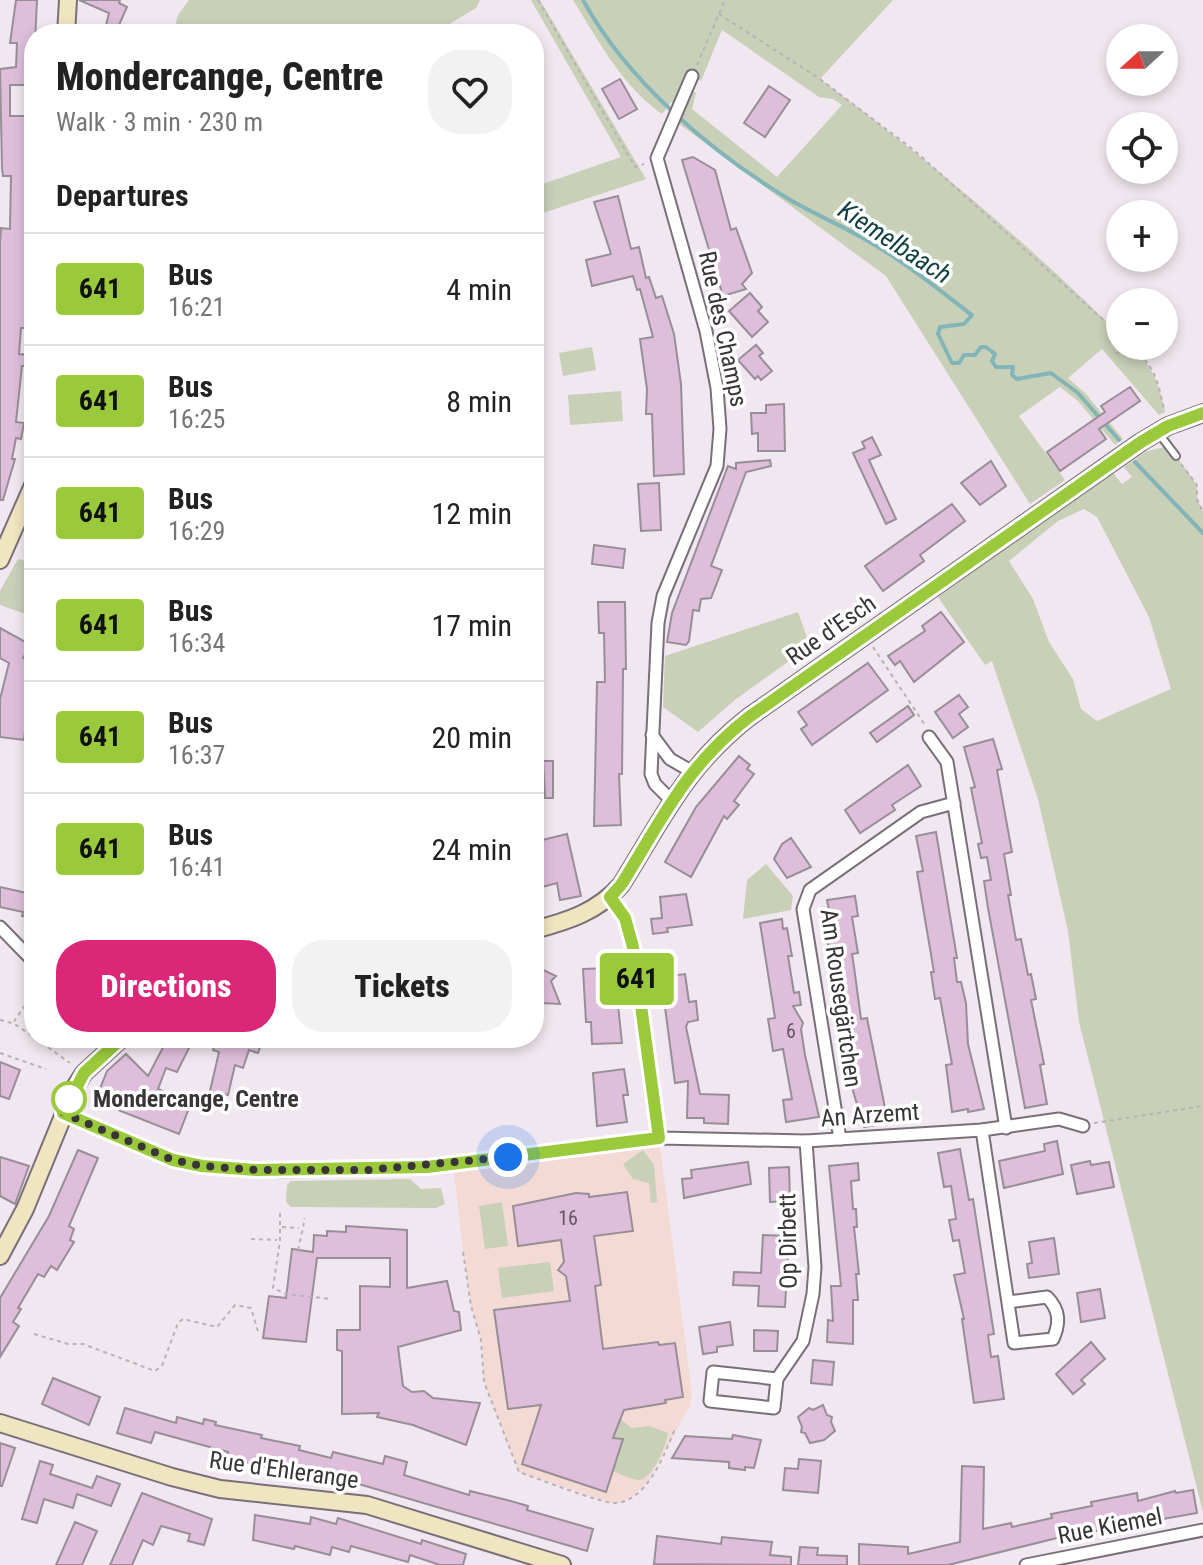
<!DOCTYPE html>
<meta charset="utf-8">
<style>
:root{--surface:#fff;--page:#f2f2f2;--text:#222;--muted:#767676;--line:#e0e0e0;--accent:#db2777}
body{margin:0;font-family:"Roboto Condensed",sans-serif;background:var(--page);color:var(--text);height:100vh;display:flex;flex-direction:column;font-size:30px;white-space:nowrap}
*{box-sizing:border-box;margin:0}
p{font-size:26px;color:var(--muted)}
.icon{flex:none;width:44px;height:44px;fill:none;stroke:currentColor;stroke-width:2;stroke-linecap:round;stroke-linejoin:round}
.map{position:relative;flex:1;overflow:hidden}
.sheet{position:absolute;left:24px;top:24px;width:520px;height:1024px;display:flex;flex-direction:column;background:var(--surface);border-radius:32px;box-shadow:0 4px 12px #0003}
.sheet>*{flex:none}
.badge{padding:0 16px;border-radius:6px;font-size:28px;line-height:52px}
.needle{width:52px;rotate:249deg}
.fabs{position:absolute;left:1106px;top:24px;display:grid;gap:16px}
.fabs a{display:grid;place-items:center;width:72px;height:72px;border-radius:50%;background:var(--surface);box-shadow:0 4px 12px #0003;font-size:40px}
.you{position:absolute;width:40px;height:40px;margin:-20px;border:6px solid #fff;border-radius:50%;background:#1a73e8;box-shadow:0 0 0 12px #1a73e833}
.map>.badge{position:absolute;translate:-50% -50%;box-shadow:0 0 0 4px #fff}
h2{padding:0 32px;font-size:30px;line-height:72px}
.round{display:grid;place-items:center;flex:none;width:84px;height:84px;border-radius:32px;background:var(--page)}
.summary{display:flex;align-items:center;justify-content:space-between;height:136px;padding:0 32px}
h1{font-size:38px;font-weight:800;line-height:60px}
.cta{display:flex;gap:16px;margin-top:auto;padding:16px 32px}
.cta a{flex:1;height:92px;border-radius:32px;background:var(--accent);color:#fff;font-size:32px;font-weight:800;line-height:92px;text-align:center}
.cta a+a{background:var(--page);color:var(--text)}
ul{padding:0;list-style:none}
li{display:flex;align-items:center;gap:24px;height:112px;padding:0 32px;border-top:2px solid var(--line)}
li div{flex:1}
li b{display:block;font-size:30px}
li em{font-style:normal}
li .badge{min-width:88px;font-weight:700;text-align:center}
.map>svg:first-child{display:block}
.education{fill:#f4dad5}
.green{fill:#c8d0b8;fill-rule:evenodd}
.lines{fill:none;stroke-linecap:round;stroke-linejoin:round}
.stream{stroke:#83b5b8;stroke-width:4}
.building{fill:#debedb;stroke:#978e96;stroke-width:2}
.lane-casing{stroke:#796f78;stroke-width:10}
.street-casing{stroke:#796f78;stroke-width:15}
.secondary-casing{stroke:#796f78;stroke-width:20}
.path{stroke:#b9b1b8;stroke-width:2;stroke-dasharray:4 4;stroke-linecap:butt}
.lane{stroke:#fff;stroke-width:6}
.street{stroke:#fff;stroke-width:11}
.secondary{stroke:#f0e5c1;stroke-width:16}
.line-casing{stroke:#fff;stroke-width:18}
.line{stroke:#9aca3c;stroke-width:12}
.walk{stroke:#383437;stroke-width:8;stroke-dasharray:0 14.4}
.stop-dot{fill:#fff;stroke:#9aca3c;stroke-width:4}
.labels{text-anchor:middle;dominant-baseline:central;stroke-width:7;stroke-linejoin:round;paint-order:stroke}
.number-label{font-size:20px;fill:#625660}
.street-label{font-size:24px;fill:#383437;stroke:#fff}
.stop-label{font-size:24px;font-weight:bold;fill:#383437;stroke:#fff;text-anchor:start}
.water-label{font-size:26px;font-style:italic;fill:#0e3e40;stroke:#fff}
</style>
<div class="map">
<svg width="1203" height="1565" viewBox="0 0 1203 1565">
<rect width="100%" height="100%" fill="#f1e7f0"/>
<polygon class="education" points="659,1138 692,1394 690,1406 648,1481 631,1498 614,1504 519,1472 484,1382 481,1340 471,1306 463,1252 453,1164"/>
<g class="green">
<polygon points="189,0 480,0 476,8 433,34 173,34 178,15"/>
<polygon points="531,0 540,0 646,179 534,216 534,187 621,157"/>
<path d="M573,0H893L820,79C925,157 1027,242 1120,335V346H1131C1153,366 1159,384 1165,412L1159,415L1102,349L1068,378L1086,394L1123,439L1115,445L1078,401L1060,387L1019,416L1065,480L1030,504L886,276L678,123L693,91L696,93L692,109L777,177L842,105L833,99L819,97L722,30L701,81L692,76L678,106L671,102L662,114C622,86 598,40 573,0Z"/>
<polygon points="592,347 596,370 563,376 559,353"/>
<polygon points="621,391 623,421 570,425 568,395"/>
<path d="M1169,446L1197,485V499L1203,512V1512L1079,1022L1068,931L1038,799L992,661L985,665L938,597L1096,482L1113,473L1122,484L1132,477L1124,467L1147,451ZM1084,509L1097,517L1149,617L1171,689L1097,721L1081,709L1073,679L1049,642L1033,599L1009,561L1058,521Z"/>
<polygon points="18,559 34,563 34,617 0,605 0,591"/>
<polygon points="798,612 810,646 736,699 698,732 663,707 665,656"/>
<polygon points="766,864 793,896 791,910 743,919 747,880"/>
<polygon points="643,1150 654,1165 657,1202 651,1203 649,1183 633,1179 623,1164"/>
<polygon points="410,1179 421,1189 441,1188 445,1204 436,1208 291,1207 286,1202 287,1185 291,1181"/>
<polygon points="502,1202 508,1246 485,1249 479,1206"/>
<polygon points="550,1262 554,1291 502,1298 498,1268"/>
<path d="M620,1419L632,1428L649,1426L668,1433C667,1444 652,1481 638,1480C630,1479 620,1474 613,1471L623,1440L613,1438Z"/>
</g>
<g class="lines">
<g class="stream">
<path d="M583,0C627,81 713,154 792,201C822,218 854,231 883,250C914,269 943,293 972,315L964,324L940,327L938,334L952,363H959L964,355H975L981,347H986L995,354L992,361L996,367H1013L1012,375L1017,379L1051,373L1078,393L1119,440"/>
<polyline points="1135,462 1203,533"/>
</g>
</g>
<g class="building">
<polygon points="16,0 37,0 33,85 10,85 10,116 29,116 29,122 34,122 33,222 25,328 21,328 19,354 31,355 31,366 22,366 16,422 24,423 21,439 16,438 12,459 15,459 3,500 0,500 0,242 1,228 10,229 11,176 3,176 2,168 0,69 16,67 17,43 10,43"/>
<polygon points="79,0 120,0 119,3 127,7 115,34 104,34 109,13"/>
<polygon points="620,79 637,109 619,119 602,89"/>
<polygon points="769,86 790,100 765,137 744,123"/>
<polygon points="693,157 715,170 731,230 736,228 752,273 742,284 746,289 723,296 682,160"/>
<polygon points="618,196 631,249 639,247 646,278 649,277 656,298 662,296 674,334 681,384 684,474 654,476 652,414 646,414 647,389 640,339 653,337 640,289 637,290 633,276 592,286 586,260 611,254 594,202"/>
<polygon points="750,293 762,307 758,311 768,322 752,337 729,311"/>
<polygon points="756,345 763,353 759,356 772,371 761,380 758,376 755,379 738,360"/>
<polygon points="1130,387 1140,401 1099,429 1106,439 1060,471 1047,452 1105,412 1101,406"/>
<polygon points="784,404 785,451 758,451 758,433 752,434 751,413 766,413 766,405"/>
<polygon points="872,437 881,455 869,460 896,519 886,524 853,453 865,448 862,442"/>
<polygon points="770,460 771,466 746,472 711,566 722,570 711,598 701,599 699,611 693,610 689,641 686,645 667,642 672,613 728,466 736,469 736,463"/>
<polygon points="991,461 1006,486 980,505 961,483"/>
<polygon points="659,483 661,530 641,531 638,484"/>
<polygon points="952,504 965,521 920,555 924,561 883,591 865,566"/>
<polygon points="594,545 625,549 623,568 592,564"/>
<polygon points="598,602 625,602 626,669 623,669 622,774 619,774 621,825 594,826 597,682 605,682 604,633 599,633"/>
<polygon points="941,612 964,642 914,682 900,661 895,665 888,656 925,631 922,626"/>
<polygon points="0,628 31,645 23,658 34,660 34,695 30,694 24,740 0,737 0,699 9,663 0,658"/>
<polygon points="868,663 888,690 812,745 801,729 807,725 798,712"/>
<polygon points="959,695 968,707 959,714 968,727 953,738 935,712"/>
<polygon points="908,706 914,715 877,742 870,733"/>
<polygon points="993,739 1002,769 997,770 1012,852 1004,854 1011,895 1008,895 1016,940 1021,939 1028,975 1031,974 1036,999 1031,1000 1044,1064 1040,1065 1047,1104 1025,1108 988,908 984,881 991,880 987,857 981,858 978,844 982,843 971,788 975,787 964,747"/>
<polygon points="739,756 750,765 747,769 754,774 734,801 739,805 727,819 724,816 691,877 665,862 696,807"/>
<polygon points="543,761 553,761 553,798 545,798"/>
<polygon points="908,765 921,786 892,805 895,810 860,833 845,810"/>
<polygon points="936,832 957,958 954,958 957,982 961,982 966,1003 968,1044 984,1109 968,1112 968,1109 952,1112 946,1065 952,1064 940,998 935,999 931,972 934,972 917,872 923,871 916,836"/>
<polygon points="567,834 581,896 560,900 557,883 542,887 534,863 534,842"/>
<polygon points="791,838 811,867 787,878 774,859 782,844"/>
<polygon points="29,883 34,884 34,919 22,916 23,912 0,907 0,887 27,893"/>
<polygon points="686,894 692,925 667,928 668,932 653,934 651,919 662,918 660,897"/>
<polygon points="855,896 858,916 852,917 858,953 852,954 854,967 861,1019 867,1018 888,1123 864,1127 853,1091 851,1076 856,1075 852,1048 847,1049 845,1035 849,1035 844,1007 839,1008 823,916 830,915 827,900"/>
<polygon points="782,919 783,929 787,928 792,956 788,956 794,993 799,992 801,1005 793,1006 803,1023 801,1029 805,1055 819,1117 786,1122 783,1100 792,1099 783,1049 773,1051 768,1019 775,1018 760,923"/>
<polygon points="611,968 612,997 617,996 622,1043 592,1044 591,1022 586,1022 583,969"/>
<polygon points="541,969 556,976 551,981 560,1004 542,1003 534,996 534,971"/>
<polygon points="685,974 689,1002 696,1001 698,1020 688,1022 686,1027 700,1094 729,1095 728,1124 704,1123 704,1118 687,1118 688,1081 675,1083 661,977"/>
<polygon points="168,1038 194,1038 177,1072 166,1068 158,1089 191,1103 179,1134 95,1101 107,1071 126,1054 148,1076"/>
<polygon points="217,1038 252,1038 262,1042 258,1053 249,1050 243,1068 235,1065 228,1095 210,1091 219,1052 213,1050"/>
<polygon points="0,1062 20,1070 9,1099 0,1096"/>
<polygon points="624,1069 628,1095 623,1095 627,1122 597,1126 593,1073"/>
<polygon points="1057,1141 1063,1174 1004,1188 999,1161 1045,1151 1044,1144"/>
<polygon points="960,1149 969,1200 973,1199 994,1334 988,1335 991,1357 998,1356 1004,1399 974,1403 962,1319 964,1319 954,1275 965,1273 959,1240 953,1241 949,1220 956,1219 951,1186 944,1187 938,1153"/>
<polygon points="78,1150 98,1158 69,1226 74,1229 70,1240 74,1242 57,1270 51,1266 44,1277 38,1274 18,1308 21,1309 13,1322 19,1326 0,1357 0,1298 49,1216"/>
<polygon points="0,1157 29,1166 15,1204 0,1196"/>
<polygon points="1090,1161 1091,1165 1109,1162 1114,1187 1077,1194 1071,1165"/>
<polygon points="748,1162 751,1184 684,1198 682,1179 692,1178 691,1170"/>
<polygon points="858,1163 859,1180 851,1181 853,1209 856,1209 857,1227 854,1227 859,1274 856,1274 858,1300 853,1300 853,1344 827,1342 828,1320 833,1321 831,1286 841,1286 829,1166"/>
<polygon points="789,1167 790,1201 770,1202 769,1168"/>
<polygon points="627,1192 633,1231 594,1236 601,1285 595,1286 603,1349 658,1342 659,1345 675,1343 683,1397 665,1400 666,1403 624,1410 613,1438 623,1439 606,1492 522,1464 541,1405 508,1409 494,1310 570,1301 566,1276 558,1270 564,1262 561,1240 518,1246 513,1206 576,1193 589,1194 589,1197"/>
<polygon points="346,1226 407,1230 407,1288 447,1281 454,1311 459,1312 461,1330 398,1347 403,1386 412,1392 424,1391 433,1398 480,1403 466,1445 413,1425 377,1417 379,1413 342,1414 342,1351 337,1350 337,1330 360,1330 360,1286 390,1287 390,1258 317,1258 306,1342 263,1338 269,1296 286,1298 292,1249 313,1252 314,1235 327,1236 327,1231 346,1232"/>
<polygon points="763,1235 789,1236 785,1307 758,1306 759,1286 733,1285 734,1272 761,1273"/>
<polygon points="1054,1238 1059,1274 1029,1278 1027,1264 1032,1263 1029,1242"/>
<polygon points="1100,1289 1105,1318 1081,1322 1077,1293"/>
<polygon points="730,1322 733,1345 717,1347 717,1352 703,1354 699,1327"/>
<polygon points="754,1330 778,1331 777,1351 754,1351"/>
<polygon points="1091,1342 1105,1359 1081,1380 1085,1384 1073,1394 1056,1374"/>
<polygon points="813,1360 834,1362 832,1385 811,1383"/>
<polygon points="53,1378 100,1397 89,1425 42,1404"/>
<polygon points="823,1405 827,1415 832,1417 831,1422 835,1431 824,1440 810,1443 805,1433 801,1432 802,1427 798,1417 809,1408 813,1410"/>
<polygon points="125,1408 176,1423 177,1417 203,1424 204,1419 216,1422 215,1425 262,1435 261,1438 300,1446 299,1450 331,1458 333,1452 383,1464 385,1456 407,1462 404,1475 469,1495 470,1491 507,1500 528,1506 527,1510 593,1529 587,1551 345,1480 315,1474 314,1478 226,1458 228,1452 155,1432 151,1443 117,1433"/>
<polygon points="733,1435 761,1440 754,1468 745,1467 745,1470 729,1468 729,1462 672,1458 685,1436 732,1439"/>
<polygon points="0,1443 15,1448 2,1486 0,1486"/>
<polygon points="799,1459 821,1461 818,1493 783,1490 785,1468 798,1469"/>
<polygon points="40,1461 53,1465 50,1474 92,1488 97,1476 120,1484 111,1506 77,1494 73,1508 44,1499 37,1523 22,1519"/>
<polygon points="962,1466 984,1467 983,1529 1011,1523 1012,1527 1052,1518 1051,1514 1092,1506 1091,1502 1137,1493 1138,1501 1175,1491 1176,1493 1193,1490 1197,1513 1061,1537 948,1565 859,1565 859,1544 908,1547 908,1554 960,1542"/>
<polygon points="142,1493 212,1519 204,1545 188,1541 190,1534 161,1526 153,1545 143,1540 132,1565 110,1565"/>
<polygon points="255,1515 310,1524 311,1517 336,1524 338,1518 421,1544 422,1540 466,1554 463,1565 440,1565 410,1555 408,1562 351,1546 349,1552 332,1547 330,1555 295,1546 294,1549 253,1540"/>
<polygon points="75,1522 97,1531 82,1565 56,1565"/>
<polygon points="657,1536 721,1544 722,1537 772,1542 770,1555 791,1557 791,1565 654,1564"/>
<polygon points="800,1547 818,1548 817,1555 847,1556 847,1565 798,1565"/>
</g>
<g class="lines">
<g class="lane-casing">
<polyline id="lane" points="1160,435 1176,456"/>
</g>
<g class="street-casing">
<g id="street">
<polyline points="652,735 670,759 691,771"/>
<polyline points="929,737 947,762 1006,1128"/>
<polyline points="672,801 655,784 651,774 658,623 663,596 717,466 720,429 717,388 706,331 657,158 692,76"/>
<polyline points="610,897 625,918 633,947 659,1138"/>
<polyline points="0,927 34,962"/>
<polyline points="63,1113 173,1160 202,1166 283,1171 427,1167 659,1138 806,1141 982,1130 1059,1119 1083,1126"/>
<path d="M982,1130L1014,1343L1053,1339C1060,1323 1060,1310 1047,1297L1008,1302"/>
<polyline points="840,1139 803,909 810,890 921,812 954,803"/>
<polyline points="777,1379 713,1372 710,1401 774,1408 777,1379 803,1341 813,1294 815,1267 806,1141"/>
<polyline points="1026,1565 1203,1530"/>
</g>
</g>
<g class="secondary-casing">
<g id="secondary">
<polyline points="66,34 68,0"/>
<polyline points="0,560 34,483"/>
<path d="M534,930C568,921 597,912 621,885C663,818 685,767 749,717L1141,442L1168,426L1203,413"/>
<polyline points="0,1256 25,1209 75,1087 84,1073 122,1038"/>
<polyline points="0,1423 172,1477 220,1489 367,1505 562,1565"/>
</g>
</g>
<g class="path">
<polyline points="538,0 635,167 644,164"/>
<polyline points="719,14 820,79 915,151 1120,335"/>
<polyline points="697,65 725,0"/>
<polyline points="1131,346 1138,353"/>
<path d="M1115,353L1139,354C1156,369 1159,387 1164,409"/>
<polyline points="1181,464 1197,485 1197,499 1203,512"/>
<polyline points="873,647 925,725"/>
<polyline points="34,992 13,1023 34,1037"/>
<polyline points="0,1020 12,1023"/>
<polyline points="35,1038 70,1063"/>
<polyline points="0,1053 46,1069"/>
<polyline points="1094,1123 1203,1106"/>
<polyline points="280,1213 280,1240 273,1288 286,1294 331,1299"/>
<polyline points="282,1227 299,1228"/>
<polyline points="251,1239 277,1240"/>
<polyline points="298,1250 305,1218"/>
<path d="M463,1252L471,1306L481,1340L484,1382L519,1472C536,1478 603,1504 615,1503C647,1502 665,1453 675,1429"/>
<polyline points="34,1334 68,1344 83,1344 155,1371 162,1366 178,1323 183,1319 217,1327 235,1305 251,1308 259,1335"/>
</g>
<use href="#lane" class="lane"/>
<use href="#street" class="street"/>
<use href="#secondary" class="secondary"/>
</g>
<g class="lines">
<g class="line-casing">
<path id="line" d="M122,1038L84,1073L63,1113L173,1160L202,1166L257,1170L427,1167L659,1138L633,947L625,918L610,897L621,885C663,818 685,767 749,717L1141,442L1168,426L1203,413"/>
</g>
<use href="#line" class="line"/>
<polyline class="walk" points="69,1099 63,1113 173,1160 202,1166 257,1170 368,1170 508,1157"/>
</g>
<circle class="stop-dot" cx="69" cy="1099" r="16"/>
<g class="labels">
<g class="number-label">
<text x="791" y="1031">6</text>
<text x="568" y="1218">16</text>
</g>
<g class="street-label">
<text transform="translate(723 329) rotate(78)">Rue des Champs</text>
<text transform="translate(831 630) rotate(-35)">Rue d'Esch</text>
<text transform="translate(841 998) rotate(82)">Am Rousegärtchen</text>
<text transform="translate(870 1115) rotate(-4)">An Arzemt</text>
<text transform="translate(788 1241) rotate(-91)">Op Dirbett</text>
<text transform="translate(284 1470) rotate(8)">Rue d'Ehlerange</text>
<text transform="translate(1110 1526) rotate(-11)">Rue Kiemel</text>
</g>
<g class="stop-label">
<text x="93" y="1099">Mondercange, Centre</text>
</g>
<g class="water-label">
<text transform="translate(895 242) rotate(33)">Kiemelbaach</text>
</g>
</g>
</svg>
<div class="fabs">
<a><svg class="needle" viewBox="-14 -14 28 28"><path d="M0-13l5 13h-10z" fill="#e53935"/><path d="M0 13l5-13h-10z" fill="#767676"/></svg></a>
<a><svg class="icon" aria-label="locate" viewBox="0 0 24 24"><circle cx="12" cy="12" r="6"/><path d="M12 2v4M12 18v4M2 12h4M18 12h4"/></svg></a>
<a>+</a>
<a>−</a>
</div>
<div class="you" style="left:508px;top:1157px"></div>
<b class="badge" style="left:637px;top:979px;background:#9aca3c;color:#111">641</b>
<section class="sheet">
<div class="summary"><div><h1>Mondercange, Centre</h1><p>Walk · 3 min · 230 m</p></div><a class="round"><svg class="icon" aria-label="heart" viewBox="0 0 24 24"><path d="M12 20l-8-8c-3-5 5-10 8-4 3-6 11-1 8 4z"/></svg></a></div>
<h2>Departures</h2>
<ul>
<li><span class="badge" style="background:#9aca3c;color:#111">641</span><div><b>Bus</b><p>16:21</p></div><em>4 min</em></li>
<li><span class="badge" style="background:#9aca3c;color:#111">641</span><div><b>Bus</b><p>16:25</p></div><em>8 min</em></li>
<li><span class="badge" style="background:#9aca3c;color:#111">641</span><div><b>Bus</b><p>16:29</p></div><em>12 min</em></li>
<li><span class="badge" style="background:#9aca3c;color:#111">641</span><div><b>Bus</b><p>16:34</p></div><em>17 min</em></li>
<li><span class="badge" style="background:#9aca3c;color:#111">641</span><div><b>Bus</b><p>16:37</p></div><em>20 min</em></li>
<li><span class="badge" style="background:#9aca3c;color:#111">641</span><div><b>Bus</b><p>16:41</p></div><em>24 min</em></li>
</ul>
<div class="cta"><a>Directions</a><a>Tickets</a></div>
</section>
</div>
